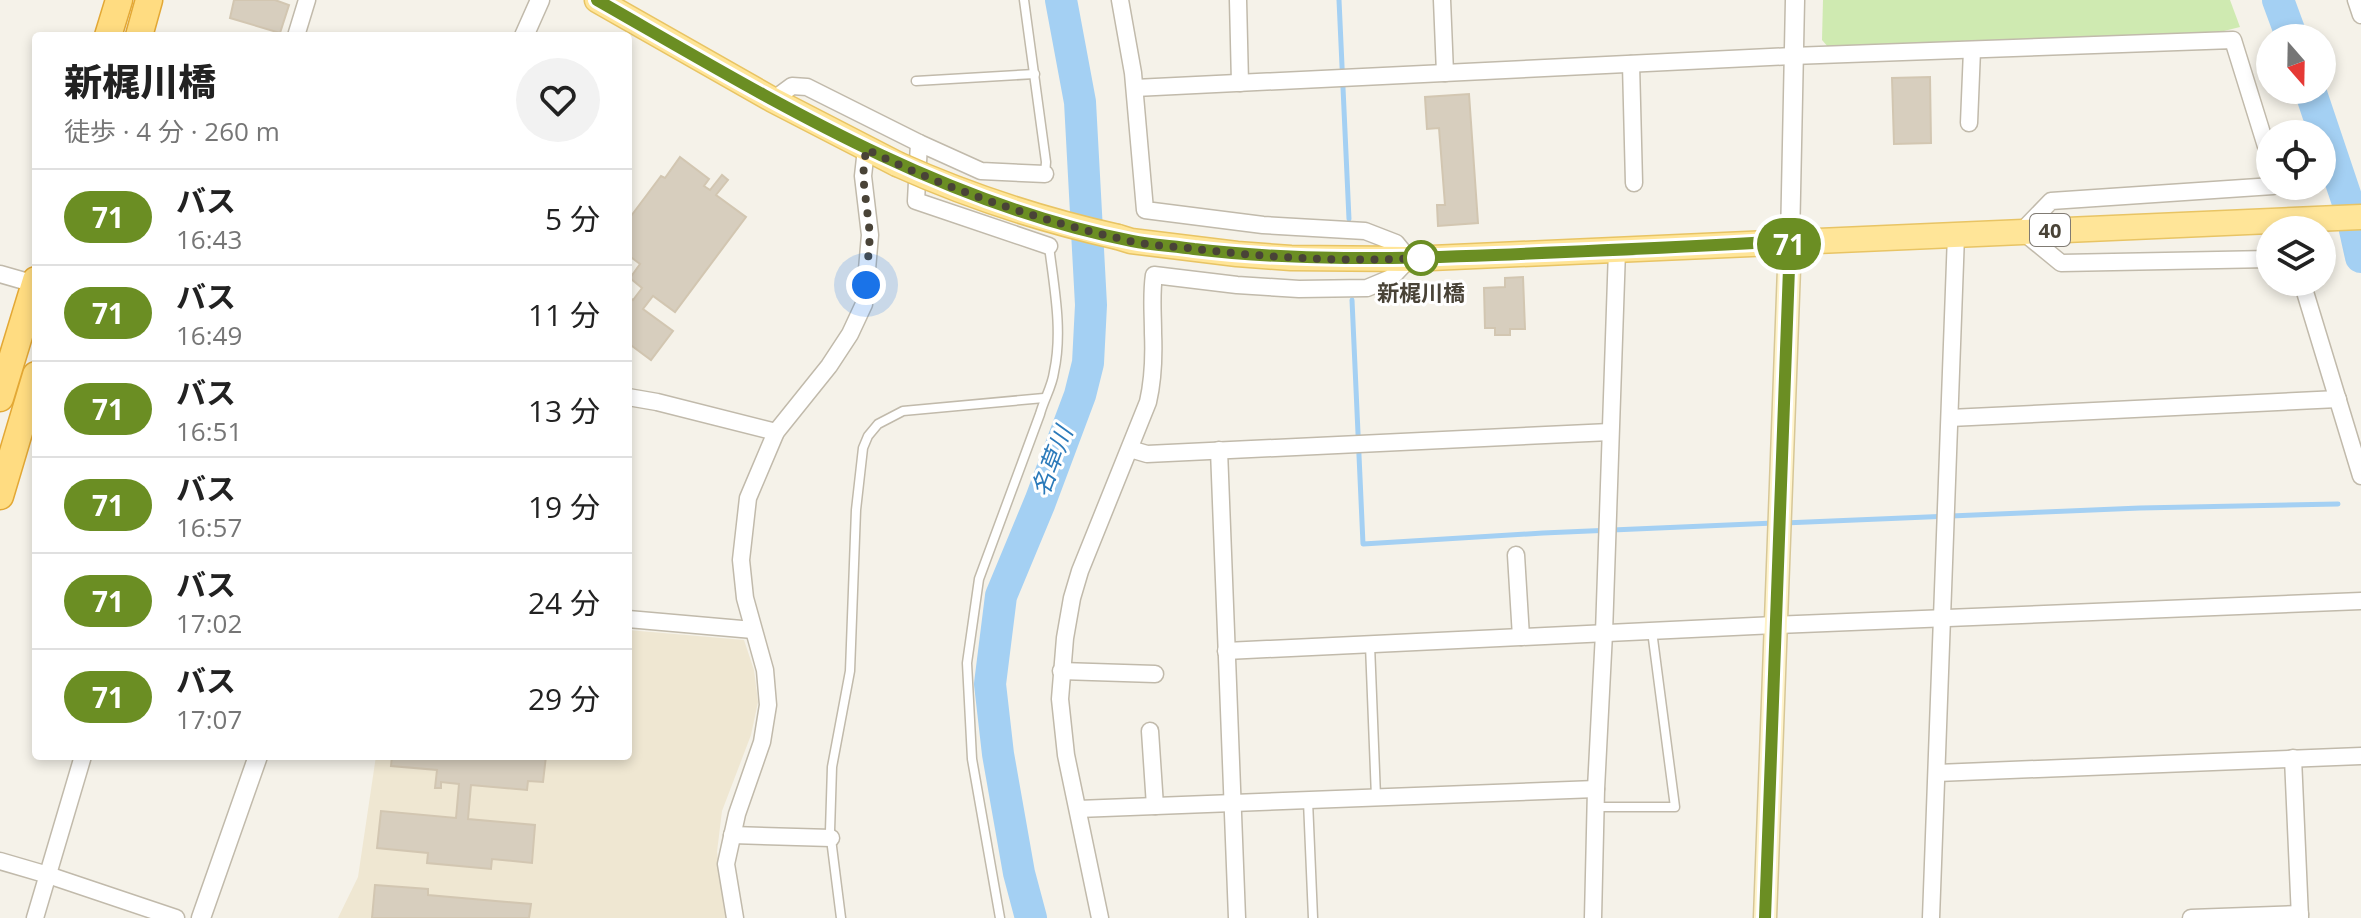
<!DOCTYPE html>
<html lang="ja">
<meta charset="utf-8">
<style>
:root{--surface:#fff;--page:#f2f2f2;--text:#222;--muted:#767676;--line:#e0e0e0}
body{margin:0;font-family:"Open Sans","Noto Sans JP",sans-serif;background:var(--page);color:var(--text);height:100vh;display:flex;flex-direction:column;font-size:30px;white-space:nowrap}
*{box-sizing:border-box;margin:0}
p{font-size:26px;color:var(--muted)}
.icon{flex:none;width:44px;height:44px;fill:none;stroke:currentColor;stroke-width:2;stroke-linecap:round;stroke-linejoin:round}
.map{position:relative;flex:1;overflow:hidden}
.sheet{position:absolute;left:32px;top:32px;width:600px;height:728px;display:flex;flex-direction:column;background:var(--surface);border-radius:8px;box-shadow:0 4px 12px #0003}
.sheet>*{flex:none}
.badge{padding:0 16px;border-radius:26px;font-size:28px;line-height:52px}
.needle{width:52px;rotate:160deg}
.controls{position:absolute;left:2256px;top:24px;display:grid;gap:16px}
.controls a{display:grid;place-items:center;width:80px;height:80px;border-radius:50%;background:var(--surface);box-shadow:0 4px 12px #0003;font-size:40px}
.you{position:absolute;width:40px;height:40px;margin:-20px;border:6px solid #fff;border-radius:50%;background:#1a73e8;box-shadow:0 0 0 12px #1a73e833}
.map>.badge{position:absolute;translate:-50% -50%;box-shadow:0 0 0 4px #fff}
.round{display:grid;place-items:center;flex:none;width:84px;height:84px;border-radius:42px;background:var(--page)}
.summary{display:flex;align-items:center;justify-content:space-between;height:136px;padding:0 32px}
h1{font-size:38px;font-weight:800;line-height:60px}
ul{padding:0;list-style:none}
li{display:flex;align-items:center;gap:24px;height:96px;padding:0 32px;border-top:2px solid var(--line)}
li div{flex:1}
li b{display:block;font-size:30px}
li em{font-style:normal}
li .badge{min-width:88px;font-weight:700;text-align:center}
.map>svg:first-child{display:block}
.education{fill:#efe7d2}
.green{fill:#cfeab1}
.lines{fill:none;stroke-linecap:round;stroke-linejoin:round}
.stream{stroke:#a4d0f3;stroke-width:5}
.river{stroke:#a4d0f3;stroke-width:32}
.building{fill:#d7cebe;stroke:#d2c6b1;stroke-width:2}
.service-casing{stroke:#c1baab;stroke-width:11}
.minor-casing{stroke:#c1baab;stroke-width:19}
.tertiary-casing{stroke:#c1baab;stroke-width:21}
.secondary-casing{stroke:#d7c797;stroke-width:25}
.primary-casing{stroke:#e8c464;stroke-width:27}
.trunk-casing{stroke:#e3a835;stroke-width:29}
.service{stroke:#fff;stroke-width:8}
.minor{stroke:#fff;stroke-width:16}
.tertiary{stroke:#fff;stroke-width:18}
.secondary{stroke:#fff3c9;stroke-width:22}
.primary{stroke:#ffe598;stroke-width:24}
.trunk{stroke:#ffdc81;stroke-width:26}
.primary-bridge-casing{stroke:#e8c464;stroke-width:27;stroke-linecap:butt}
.primary-bridge{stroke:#ffe598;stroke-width:24}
.line-casing{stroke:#fff;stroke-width:18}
.line{stroke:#6b8e23;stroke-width:12}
.walk{stroke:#494337;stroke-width:8;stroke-dasharray:0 14.4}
.stop-dot{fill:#fff;stroke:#6b8e23;stroke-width:4}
.labels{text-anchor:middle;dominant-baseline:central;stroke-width:6;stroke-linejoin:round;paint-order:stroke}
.shield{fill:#fff;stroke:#807b73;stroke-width:2}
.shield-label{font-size:20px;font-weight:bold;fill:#494337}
.stop-label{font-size:22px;font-weight:bold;fill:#494337;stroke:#fff}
.water-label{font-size:24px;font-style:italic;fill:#2b7aba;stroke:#fff}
</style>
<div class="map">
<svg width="2361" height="918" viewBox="0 0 2361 918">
<rect width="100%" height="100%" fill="#f5f2e9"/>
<polygon class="education" points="628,630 744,640 754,670 758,702 751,735 722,811 717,852 727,918 338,918 358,877 376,756 628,756"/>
<polygon class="green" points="1823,0 2230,0 2240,27 2212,34 1829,48 1822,40"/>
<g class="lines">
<g class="stream">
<polyline points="1339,0 1349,219"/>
<polyline points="1352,300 1363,544 1543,533 1774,523"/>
<polyline points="1784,523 2140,508 2338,504"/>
</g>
<g class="river">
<polyline points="2278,0 2292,38"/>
<polyline points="2310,90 2351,212 2361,257"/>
<polyline points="1031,918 1019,873 998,754 990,684 1001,596 1040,502 1080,395 1088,363 1091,305 1080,102 1061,0"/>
</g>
</g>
<g class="building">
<polygon points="234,0 275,0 289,5 280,33 230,18"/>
<polygon points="1930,77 1931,143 1894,144 1892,78"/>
<polygon points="1469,94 1478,223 1438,226 1437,205 1445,205 1439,128 1427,129 1425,97"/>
<polygon points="680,157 709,179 704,186 710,190 722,175 728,180 716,195 746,217 675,312 653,296 643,309 673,331 651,360 628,343 628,296 633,300 642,288 630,278 640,264 632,258 628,262 628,220 661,176 665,178"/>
<polygon points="1523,277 1525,329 1510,329 1510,335 1495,335 1495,328 1485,328 1484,288 1505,287 1505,278"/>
<polygon points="392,756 546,756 543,782 528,781 527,790 471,785 468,819 535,825 532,863 492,859 491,869 427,863 428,853 377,848 381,811 456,818 459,784 441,782 441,788 435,788 437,770 391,766"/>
<polygon points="375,885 428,889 428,895 531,904 529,918 372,918"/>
</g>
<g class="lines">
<g class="service-casing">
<g id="service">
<polyline points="1024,0 1046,162 1045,174"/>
<polyline points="916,81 1035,74"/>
<polyline points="1370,645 1376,797"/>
<polyline points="1308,801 1313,918"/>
<polyline points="1596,807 1675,807 1652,631"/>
<polyline points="841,918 830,831 832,767 850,671 856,510 863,448 868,436 878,424 903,411 1044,398"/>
<path d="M1000,918L972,759L967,663L979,579L1040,414C1044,399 1052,387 1054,372C1063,331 1054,287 1049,246"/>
</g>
</g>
<g class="minor-casing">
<g id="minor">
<polyline points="1238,0 1240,83"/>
<polyline points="1442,0 1445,73"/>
<polyline points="2356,0 2361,15"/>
<polyline points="296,36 307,0"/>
<polyline points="1631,64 1634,183"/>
<polyline points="1135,88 1792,56 2233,40 2270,159"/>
<polyline points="773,100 792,86 807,87 919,143 981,171 1045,174"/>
<polyline points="1969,123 1972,50"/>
<polyline points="919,143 916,201 1049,246"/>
<polyline points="2270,259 2061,263 2022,231 2051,201 2273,186"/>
<polyline points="0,274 35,284"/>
<polyline points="2302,282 2361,476"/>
<polyline points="628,397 657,402 776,432"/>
<polyline points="1950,418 2338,399"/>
<polyline points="1130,449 1147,454 1610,432"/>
<polyline points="1219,450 1237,918"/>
<polyline points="1516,555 1521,637"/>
<polyline points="628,619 753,630"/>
<polyline points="1226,651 1775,625 2361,601"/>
<polyline points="1061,671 1155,674"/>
<polyline points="1150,731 1155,806"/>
<polyline points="2293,758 2300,918"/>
<polyline points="1937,773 2361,756"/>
<polyline points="1078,809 1596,789"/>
<polyline points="732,835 831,838"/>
<polyline points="0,861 48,875 176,918"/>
<polyline points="35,918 83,756"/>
<polyline points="735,918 726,864 737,814 762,742 768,705 765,670 745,598 741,560 748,498 776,432 829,366 850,334 864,304 870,235 863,176 866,149"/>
<path d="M1100,918L1066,755L1060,699L1065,638L1072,598L1080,571L1148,402C1153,380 1154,356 1153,333C1153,313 1151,295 1154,275L1237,285L1299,289L1367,288L1391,278L1409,259L1396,243L1365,231L1263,225L1145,210L1133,73L1120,0"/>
<polyline points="1593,918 1596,789 1604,633 1617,250"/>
<polyline points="1931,918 1956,235"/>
<polyline points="2191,918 2300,914"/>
</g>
</g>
<g class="tertiary-casing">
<g id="tertiary">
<polyline points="524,36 540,0"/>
<polyline points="1790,241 1795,0"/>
<polyline points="201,918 258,756"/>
</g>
</g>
<g class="secondary-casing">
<polyline id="secondary" points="1765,918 1790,241"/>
</g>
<g class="primary-casing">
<g id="primary">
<polyline points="597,0 773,100 897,164"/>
<polyline points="1118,237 1131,241 1237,254 1291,258 1409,259 2361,217"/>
</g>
</g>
<g class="trunk-casing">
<g id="trunk">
<polyline points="108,36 119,0"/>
<polyline points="139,36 149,0"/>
<polyline points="0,398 36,280"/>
<polyline points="0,496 36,375"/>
</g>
</g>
<use href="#service" class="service"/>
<use href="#minor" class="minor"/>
<use href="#tertiary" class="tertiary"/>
<use href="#secondary" class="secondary"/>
<use href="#primary" class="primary"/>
<use href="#trunk" class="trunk"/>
<g class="primary-bridge-casing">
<path id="primary-bridge" d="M897,164C968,196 1042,220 1118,237"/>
</g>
<use href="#primary-bridge" class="primary-bridge"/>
</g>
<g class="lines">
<g class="line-casing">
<path id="line" d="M597,0C767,97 937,203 1132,241C1152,245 1174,246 1194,249C1295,261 1394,259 1495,255C1593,251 1691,247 1790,241L1765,918"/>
</g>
<use href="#line" class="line"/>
<path class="walk" d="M866,285L870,235L863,176L866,149C950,191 1038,220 1130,241C1151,246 1174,246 1196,249C1271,258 1346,262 1421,258"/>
</g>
<circle class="stop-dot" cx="1421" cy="258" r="16"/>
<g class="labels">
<rect class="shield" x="2030" y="214" width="40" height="32" rx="6"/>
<g class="shield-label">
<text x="2050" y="230">40</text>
</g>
<g class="stop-label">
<text x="1421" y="292">新梶川橋</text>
</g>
<g class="water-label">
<text transform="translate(1051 461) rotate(-69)">名草川</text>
</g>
</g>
</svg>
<div class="controls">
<a><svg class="needle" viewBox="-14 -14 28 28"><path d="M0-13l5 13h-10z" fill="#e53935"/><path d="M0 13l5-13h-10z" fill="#767676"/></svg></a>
<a><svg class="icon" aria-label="locate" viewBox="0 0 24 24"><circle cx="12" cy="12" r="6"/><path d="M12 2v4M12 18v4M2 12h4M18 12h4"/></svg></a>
<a><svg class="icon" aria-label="layers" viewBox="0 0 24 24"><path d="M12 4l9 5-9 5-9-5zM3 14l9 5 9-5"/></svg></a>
</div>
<div class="you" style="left:866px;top:285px"></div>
<b class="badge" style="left:1789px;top:244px;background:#6b8e23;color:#fff">71</b>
<section class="sheet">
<div class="summary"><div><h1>新梶川橋</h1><p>徒歩 · 4 分 · 260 m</p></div><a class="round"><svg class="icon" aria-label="heart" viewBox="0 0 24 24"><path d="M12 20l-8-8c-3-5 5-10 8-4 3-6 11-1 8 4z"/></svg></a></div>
<ul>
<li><span class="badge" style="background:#6b8e23;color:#fff">71</span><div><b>バス</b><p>16:43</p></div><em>5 分</em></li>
<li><span class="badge" style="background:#6b8e23;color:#fff">71</span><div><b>バス</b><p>16:49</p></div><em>11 分</em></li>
<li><span class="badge" style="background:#6b8e23;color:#fff">71</span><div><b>バス</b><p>16:51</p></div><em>13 分</em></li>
<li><span class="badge" style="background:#6b8e23;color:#fff">71</span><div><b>バス</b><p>16:57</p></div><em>19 分</em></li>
<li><span class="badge" style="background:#6b8e23;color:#fff">71</span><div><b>バス</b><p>17:02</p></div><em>24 分</em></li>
<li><span class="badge" style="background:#6b8e23;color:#fff">71</span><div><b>バス</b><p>17:07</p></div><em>29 分</em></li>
</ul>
</section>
</div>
